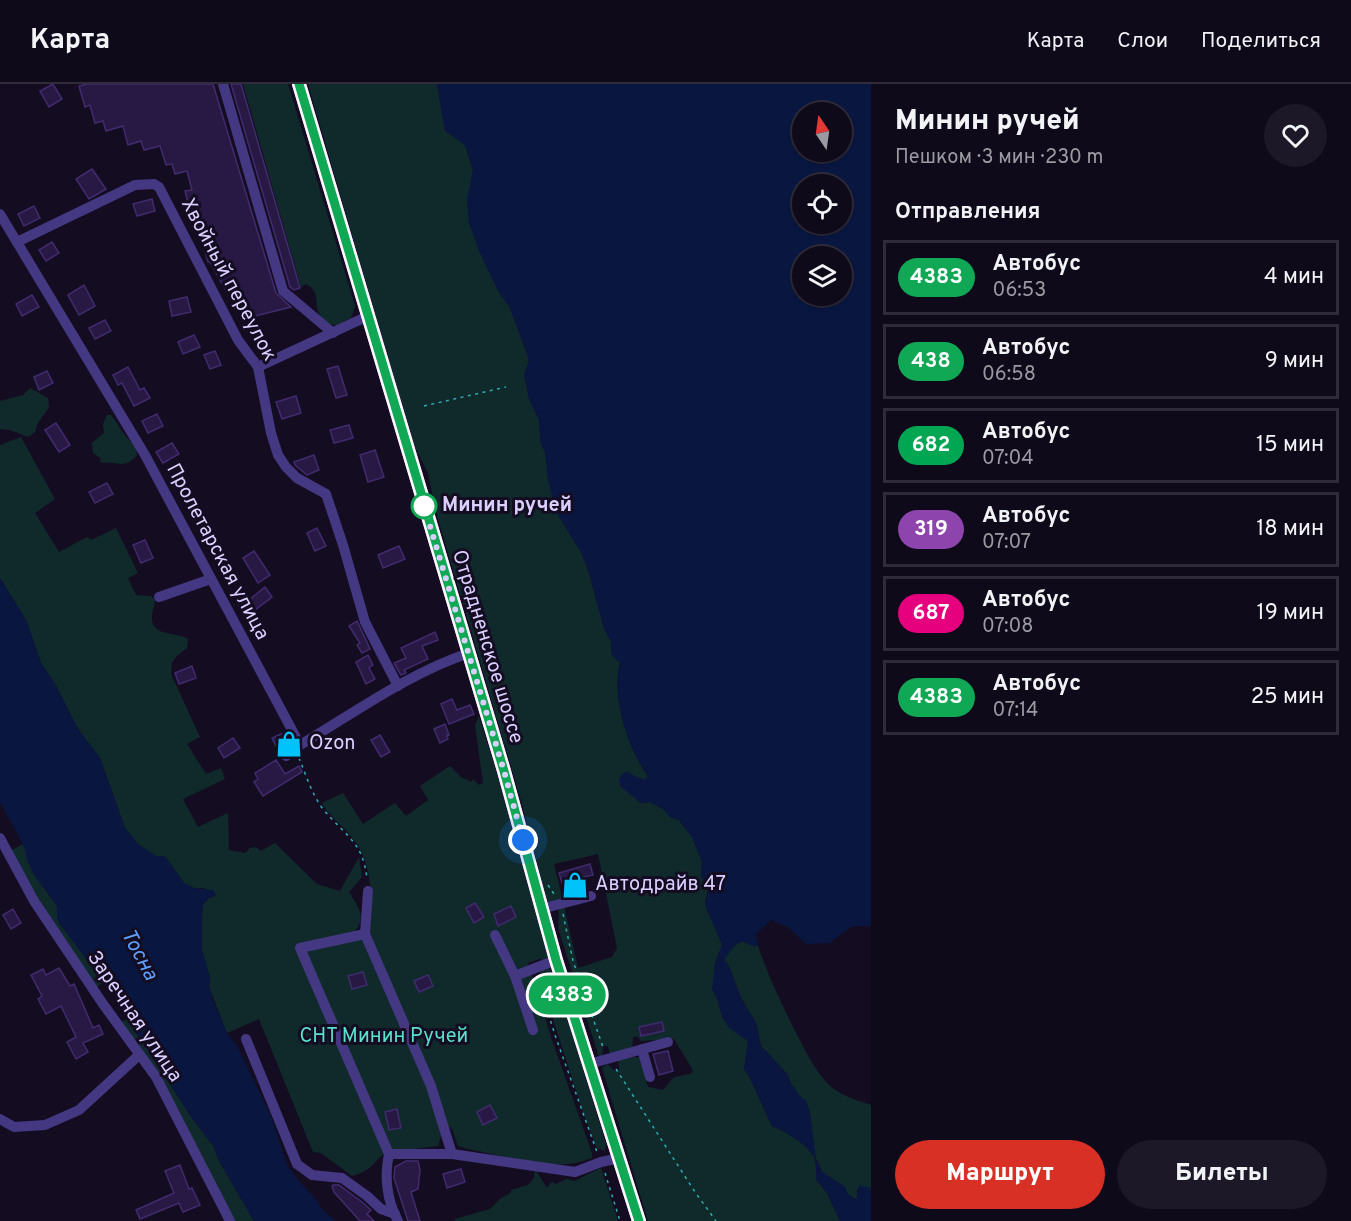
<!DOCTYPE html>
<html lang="ru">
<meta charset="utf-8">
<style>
:root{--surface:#0f0a1a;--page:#1d1827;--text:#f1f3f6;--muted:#9b9aa2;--line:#2f2b39;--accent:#d93025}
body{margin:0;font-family:Overpass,sans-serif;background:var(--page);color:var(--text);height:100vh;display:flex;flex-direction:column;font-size:22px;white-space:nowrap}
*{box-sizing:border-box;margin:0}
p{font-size:20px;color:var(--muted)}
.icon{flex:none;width:33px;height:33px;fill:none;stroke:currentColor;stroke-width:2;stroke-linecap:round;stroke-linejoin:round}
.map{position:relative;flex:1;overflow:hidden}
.drawer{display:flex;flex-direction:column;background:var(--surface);width:480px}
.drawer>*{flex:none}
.badge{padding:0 12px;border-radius:20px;font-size:21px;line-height:39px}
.needle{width:39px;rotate:347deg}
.controls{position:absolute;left:792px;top:18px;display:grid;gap:12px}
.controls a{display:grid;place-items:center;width:60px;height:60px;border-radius:50%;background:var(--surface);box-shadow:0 2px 4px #0004,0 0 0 2px var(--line);font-size:30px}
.you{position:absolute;width:30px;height:30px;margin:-15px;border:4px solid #fff;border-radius:50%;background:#1a73e8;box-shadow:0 0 0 9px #1a73e833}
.map>.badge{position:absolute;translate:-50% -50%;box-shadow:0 0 0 3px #fff}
h2{padding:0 24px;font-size:22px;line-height:54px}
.round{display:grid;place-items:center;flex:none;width:63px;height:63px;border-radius:32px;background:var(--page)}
.summary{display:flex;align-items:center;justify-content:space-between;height:102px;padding:0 24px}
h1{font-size:28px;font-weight:800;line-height:45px}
.button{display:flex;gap:12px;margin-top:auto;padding:12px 24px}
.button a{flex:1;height:69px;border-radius:36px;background:var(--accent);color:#fff;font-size:24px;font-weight:800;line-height:69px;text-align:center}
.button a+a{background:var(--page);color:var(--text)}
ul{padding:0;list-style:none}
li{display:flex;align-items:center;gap:18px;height:75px;margin:0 12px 9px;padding:0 12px;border:3px solid var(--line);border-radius:0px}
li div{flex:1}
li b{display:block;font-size:22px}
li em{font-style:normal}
li .badge{min-width:66px;font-weight:700;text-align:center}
header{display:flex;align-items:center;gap:36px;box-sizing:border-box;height:84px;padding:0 30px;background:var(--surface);border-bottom:2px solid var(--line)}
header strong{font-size:28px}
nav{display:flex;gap:33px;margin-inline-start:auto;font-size:21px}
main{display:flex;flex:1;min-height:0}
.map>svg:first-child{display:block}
.green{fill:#102a2c}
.water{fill:#091640;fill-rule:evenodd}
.building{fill:#271943;stroke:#412b6f;stroke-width:1.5}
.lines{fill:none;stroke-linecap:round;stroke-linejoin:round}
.path{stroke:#2dacb4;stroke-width:1.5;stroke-dasharray:3 4.5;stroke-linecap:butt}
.minor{stroke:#443882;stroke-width:10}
.major{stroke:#d456ff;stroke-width:14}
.line-casing{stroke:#fff;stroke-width:14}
.line{stroke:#10a855;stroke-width:9}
.walk{stroke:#dacfff;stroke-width:6;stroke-dasharray:0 10.8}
.stop-dot{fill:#fff;stroke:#10a855;stroke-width:3}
.labels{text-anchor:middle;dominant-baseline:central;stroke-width:6;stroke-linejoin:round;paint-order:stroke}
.street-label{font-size:20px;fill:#dacfff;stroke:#140d22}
.stop-label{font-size:20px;font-weight:bold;fill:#dacfff;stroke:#140d22;text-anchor:start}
.poi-label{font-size:20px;fill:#dacfff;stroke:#140d22;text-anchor:start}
.park-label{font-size:20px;fill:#5ae0ce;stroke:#140d22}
.water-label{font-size:21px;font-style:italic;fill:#5da0ff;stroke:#140d22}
</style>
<header>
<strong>Карта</strong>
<nav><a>Карта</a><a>Слои</a><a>Поделиться</a></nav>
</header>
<main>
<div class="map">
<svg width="871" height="1137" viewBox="0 0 871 1137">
<rect width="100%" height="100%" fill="#140d22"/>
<g class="green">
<path d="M243,0H288L355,222L351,234L337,241L327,240C324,236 319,232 318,227C315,215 319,206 306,200L301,203Z"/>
<path d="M308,0H437L445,46L465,61L473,86L470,106L497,205L510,224L527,270L529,278L524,290L526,299L529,315L539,335L541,360L545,368L554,420L560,434L582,470L590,492L604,545L611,557L612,571L620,579C611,612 628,665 648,692L645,696L636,693L627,688L629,709L641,719L650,718L656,721L666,727L670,733L679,736L692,753L702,778L701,792L708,806L705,817L708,829L715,839L722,861L715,880L714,909L717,914L723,935L748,957L744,985L749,992L772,1042C785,1047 805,1059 813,1071C817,1077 816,1088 816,1095L827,1109L840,1137H648L602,984L607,980L615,987L619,986L618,974L640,973L648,1003L663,1006L674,993L690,990L693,986L674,955L641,957L637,952L633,953L632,965L610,971L608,962H603L602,972L599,973L558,844L559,824L564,822L578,884L612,873L617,864L598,770L554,780L563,817L558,819L547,818L522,720L436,428L428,389L412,357Z"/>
<polygon points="30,304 48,314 49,323 38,339 35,348 28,353 10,346 0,345 0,317 23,311"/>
<path d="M107,331H111C120,342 124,354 136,362L137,371C122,387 119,376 101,379L100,374L93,369L92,359L104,349L103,340Z"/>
<path d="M21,353L55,415L35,429L59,468L87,453L91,456L116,444L138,489L128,494L136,511L151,512L155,516C155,523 151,528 152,535C152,552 176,548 188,555L187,564L178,571L172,578L171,590L200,653L187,660L206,690L221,684L225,695L183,715L198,743L228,729L229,766L245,769L250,764L256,763L261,767L275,759L317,800L340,807L359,773L362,793L349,808C358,823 367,832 355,847L370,845C371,810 374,779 350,751C341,740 328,731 322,719L343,709L363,740L395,719L406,732L428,716L420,702L450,682L461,693L471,698L473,695L479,701L483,699L475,641L479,632L526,783L549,866L547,877L539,875L528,879L553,959L592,1069V1074C554,1090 507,1072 468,1065L458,1062L452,1045L448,1042L443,1045L438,1062L388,1068C373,1075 375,1086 352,1092L321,1069L313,1068L259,935L227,949L209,903L210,894L202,866L201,852L203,820L209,814L216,811L203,804H194L184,799L165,772H156L139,761L125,744L100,674L78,645L55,600L41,579L26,536L0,494V361Z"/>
<polygon points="23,760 33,789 57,822 57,834 60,840 104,897 97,903 53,840 10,767"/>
<path d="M742,857L753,862H758C768,891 781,919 795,947C804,964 813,983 826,998C838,1011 856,1016 871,1021V1107L869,1103L857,1105V1116L847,1110L845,1103L822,1088L814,1070L810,1029L806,1017L799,1011L790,998L788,991L761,962L756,939L741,914L729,882L723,876L734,862Z"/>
<polygon points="549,884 553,888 606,1060 605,1067 597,1064 586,1037 541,898 540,887"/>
<polygon points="127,935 192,1034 214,1063 219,1077 254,1137 235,1137 121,938"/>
<polygon points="601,1084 618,1137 455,1137 455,1135 490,1125 501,1114 511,1109 511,1106 528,1101 534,1094 535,1085 547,1104 551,1098 556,1100 567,1095 574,1097"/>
</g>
<g class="water">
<path d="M437,0H871V842H852L830,859L806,860L788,843L771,836L756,850L758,862H753L742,857L734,862L724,876L729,882L741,914L756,939L761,962L788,991L790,998L799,1011L806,1017L810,1029L816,1076L822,1088L845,1103L848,1110L856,1116L859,1102L869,1103L871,1107V1137H840L827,1109L816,1095C816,1088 817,1077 813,1071C805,1059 785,1047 772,1042L749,992L744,985L748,957L729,944L723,935L717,914L712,905L715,879L722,861L705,821L708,806L701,792L702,778L692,753L679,736L670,733L663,725L650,718L641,719L620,702L619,695L623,689L627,688L636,693L644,696L648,692C628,664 611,613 620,579L612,571L611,557L604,545L590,492L582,470L560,434L554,420L548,396L545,368L541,360L539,335L529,315L524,290L529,278L527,270L510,224L497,205L479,167L469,139L467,116L473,86L465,61L445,47ZM802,28H842V68H802ZM802,100H842V140H802ZM802,172H842V212H802Z"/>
<path d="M0,494L26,536L41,579L55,600L78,645L100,674L125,744L139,761L156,772H165L184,799L194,804L213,806L216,811C208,814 203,817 202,826V866L210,894L209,903L212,914L227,949L237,962L271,1032L287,1081L299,1097L315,1114L321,1124L335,1137H254L219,1077L214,1063L192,1034L127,935L112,905L97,890L60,840L57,834V822L33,789L27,776L25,764L0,718Z"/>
</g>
<g class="building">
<polygon points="53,0 62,15 49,23 40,7"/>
<polygon points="87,0 213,0 276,209 291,223 243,235 235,205 226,207 210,178 208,178 191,118 188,119 185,107 192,106 187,87 175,90 172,80 166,81 160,62 144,66 141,57 128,61 123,42 106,47 103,37 95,39 90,21 85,23 79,2"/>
<polygon points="231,0 241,0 300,204 294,206 290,203"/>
<polygon points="92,85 106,105 89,115 76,95"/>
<polygon points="152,115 155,127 137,132 133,120"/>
<polygon points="34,122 40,134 24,142 18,130"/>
<polygon points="52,158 59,169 46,177 39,166"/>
<polygon points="84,201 95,222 79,231 68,211"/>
<polygon points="32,211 39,223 22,232 16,220"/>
<polygon points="187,213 191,228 172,232 169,217"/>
<polygon points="105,236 111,247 95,255 89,244"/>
<polygon points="194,251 200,263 183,270 178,258"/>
<polygon points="215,267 221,281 210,285 204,271"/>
<polygon points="338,282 347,311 336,314 327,285"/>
<polygon points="128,283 140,306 144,304 150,314 134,322 122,299 118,301 113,291"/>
<polygon points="47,287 53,299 39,306 34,293"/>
<polygon points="296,312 301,329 282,335 276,318"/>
<polygon points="157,330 163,342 148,349 142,337"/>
<polygon points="56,339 70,361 59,368 45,346"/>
<polygon points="349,341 353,354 334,359 330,346"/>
<polygon points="172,359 179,370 163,379 156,368"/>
<polygon points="375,366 384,393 368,398 360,371"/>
<polygon points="314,371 319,386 307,391 295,381 294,378"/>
<polygon points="107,399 113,410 95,419 89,408"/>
<polygon points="317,444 326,462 315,467 307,449"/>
<polygon points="145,456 153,474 141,479 133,461"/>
<polygon points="399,462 405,475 383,484 378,471"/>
<polygon points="254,467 270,491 258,499 243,474"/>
<polygon points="265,503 272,513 255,526 249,516"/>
<polygon points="357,537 370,565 362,569 357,561 360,559 349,542"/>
<polygon points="435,548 438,556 422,562 428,575 404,586 406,589 401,591 394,579 406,574 401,564"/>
<polygon points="368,571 373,581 369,584 375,595 366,600 356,578"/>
<polygon points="192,582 196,594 179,600 175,589"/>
<polygon points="452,615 457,626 470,621 474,630 449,640 441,620"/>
<polygon points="445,640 449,651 447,651 448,655 440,659 434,645"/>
<polygon points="285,648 290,659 279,668 272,654"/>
<polygon points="380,651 390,668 381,673 371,656"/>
<polygon points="233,654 240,664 224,674 218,664"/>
<polygon points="276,676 285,690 299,682 302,688 263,712 254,698 258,695 255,689"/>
<polygon points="590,780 593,791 584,793 588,805 566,811 559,789"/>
<polygon points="475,819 484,833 474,839 466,824"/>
<polygon points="511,822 516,833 498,842 494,830"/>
<polygon points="13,825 21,839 11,845 3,831"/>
<polygon points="59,884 70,902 74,900 93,944 99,941 103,950 83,959 88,968 76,975 67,958 76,953 61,922 46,930 38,915 42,912 31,891 43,885 46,891"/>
<polygon points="363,888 367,901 352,905 348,892"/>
<polygon points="428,891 433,902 419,908 414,897"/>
<polygon points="662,938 664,947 641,952 639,943"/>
<polygon points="668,967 673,987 659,991 653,970"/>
<polygon points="490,1021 497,1034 483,1041 477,1028"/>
<polygon points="397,1025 401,1044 389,1046 385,1028"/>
<polygon points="406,1077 418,1077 420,1086 418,1105 411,1108 420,1137 408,1137 394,1094 395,1083"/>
<polygon points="180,1081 189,1105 192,1104 200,1121 183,1128 179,1119 140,1135 136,1126 174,1109 165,1087"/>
<polygon points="461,1085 465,1098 447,1104 443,1090"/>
<polygon points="333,1101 339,1101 362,1118 371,1126 367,1130 374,1137 360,1137 334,1108 332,1102"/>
</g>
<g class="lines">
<g class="path">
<polyline points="424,322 506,303"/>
<path d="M299,674C306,691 312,711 323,725C345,752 363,757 367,795"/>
<polyline points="548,801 554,810"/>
<polyline points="563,830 573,877 604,966"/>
<polyline points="537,894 556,954 597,1068"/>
<polyline points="616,985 695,1108 716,1137"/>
<polyline points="605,1089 620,1137"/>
</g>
<g class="minor">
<polyline points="223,0 283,207 333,249"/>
<polyline points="0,130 145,371 300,661"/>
<polyline points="17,158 135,101 154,100 159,103 238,256 258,283 271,349 278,371 286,383 297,394 326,410 343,461 365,538 398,602"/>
<polyline points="258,283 368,232"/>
<polyline points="159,513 211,495"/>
<path d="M286,672L300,661C354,629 409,589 469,569"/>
<polyline points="0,754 34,817 103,920 156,993 230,1137"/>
<path d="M368,807L365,850L300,864L389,1070C384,1092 387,1117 398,1137"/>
<polyline points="541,825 591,812"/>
<polyline points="365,850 431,1002 452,1070"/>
<polyline points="495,851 515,892 533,946"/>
<polyline points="515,892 556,876"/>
<polyline points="246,955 297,1080 312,1091 342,1094 367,1112 381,1125 395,1130"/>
<polyline points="642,965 650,993"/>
<polyline points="589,980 668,958"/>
<polyline points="0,1035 14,1043 45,1041 79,1026 139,971"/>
<polyline points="389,1070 452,1070 575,1088 601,1078 620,1074"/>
</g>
<polyline class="major" points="299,0 504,687 556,876 639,1137"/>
</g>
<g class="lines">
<g class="line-casing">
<polyline id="line" points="299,0 504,687 556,876 639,1137"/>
</g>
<use href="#line" class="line"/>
<polyline class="walk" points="424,422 504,687 523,756"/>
</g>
<defs>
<g id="shop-bare" transform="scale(2.07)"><path d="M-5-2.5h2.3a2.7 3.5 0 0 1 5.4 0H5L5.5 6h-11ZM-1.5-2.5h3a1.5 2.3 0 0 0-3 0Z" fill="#00c3fa" stroke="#140d22" stroke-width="2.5" paint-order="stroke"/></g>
</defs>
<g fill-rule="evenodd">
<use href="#shop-bare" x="289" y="660"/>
<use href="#shop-bare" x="575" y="801"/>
</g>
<circle class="stop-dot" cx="424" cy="422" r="12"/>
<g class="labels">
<g class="street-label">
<text transform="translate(228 196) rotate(62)">Хвойный переулок</text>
<text transform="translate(217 468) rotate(62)">Пролетарская улица</text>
<text transform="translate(487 563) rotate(73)">Отрадненское шоссе</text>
<text transform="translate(134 933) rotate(56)">Заречная улица</text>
</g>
<g class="stop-label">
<text x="442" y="422">Минин ручей</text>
</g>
<g class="poi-label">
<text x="309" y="660">Ozon</text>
<text x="595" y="801">Автодрайв 47</text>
</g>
<g class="park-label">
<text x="384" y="953">СНТ Минин Ручей</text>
</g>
<g class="water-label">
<text transform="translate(139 871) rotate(62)">Тосна</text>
</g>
</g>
</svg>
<div class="controls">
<a><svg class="needle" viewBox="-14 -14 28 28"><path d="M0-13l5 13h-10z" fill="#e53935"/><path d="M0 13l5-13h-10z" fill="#9b9aa2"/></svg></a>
<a><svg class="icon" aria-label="locate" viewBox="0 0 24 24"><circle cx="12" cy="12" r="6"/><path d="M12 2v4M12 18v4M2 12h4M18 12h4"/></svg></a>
<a><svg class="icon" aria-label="layers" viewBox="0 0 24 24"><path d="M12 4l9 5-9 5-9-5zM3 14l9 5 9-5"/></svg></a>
</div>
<div class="you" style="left:523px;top:756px"></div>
<b class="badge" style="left:567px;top:911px;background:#10a855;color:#fff">438З</b>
</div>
<section class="drawer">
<div class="summary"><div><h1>Минин ручей</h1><p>Пешком · 3 мин · 230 m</p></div><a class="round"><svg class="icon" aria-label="heart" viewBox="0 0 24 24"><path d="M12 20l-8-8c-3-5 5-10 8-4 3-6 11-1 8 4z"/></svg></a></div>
<h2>Отправления</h2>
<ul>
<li><span class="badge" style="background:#10a855;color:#fff">438З</span><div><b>Автобус</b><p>06:53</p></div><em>4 мин</em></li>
<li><span class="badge" style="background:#10a855;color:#fff">438</span><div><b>Автобус</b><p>06:58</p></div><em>9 мин</em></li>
<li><span class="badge" style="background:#00a651;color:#fff">682</span><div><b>Автобус</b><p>07:04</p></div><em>15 мин</em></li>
<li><span class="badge" style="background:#8e44ad;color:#fff">319</span><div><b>Автобус</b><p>07:07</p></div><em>18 мин</em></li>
<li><span class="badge" style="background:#e6007e;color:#fff">687</span><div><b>Автобус</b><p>07:08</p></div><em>19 мин</em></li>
<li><span class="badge" style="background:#10a855;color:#fff">438З</span><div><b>Автобус</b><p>07:14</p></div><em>25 мин</em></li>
</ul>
<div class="button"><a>Маршрут</a><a>Билеты</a></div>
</section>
</main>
